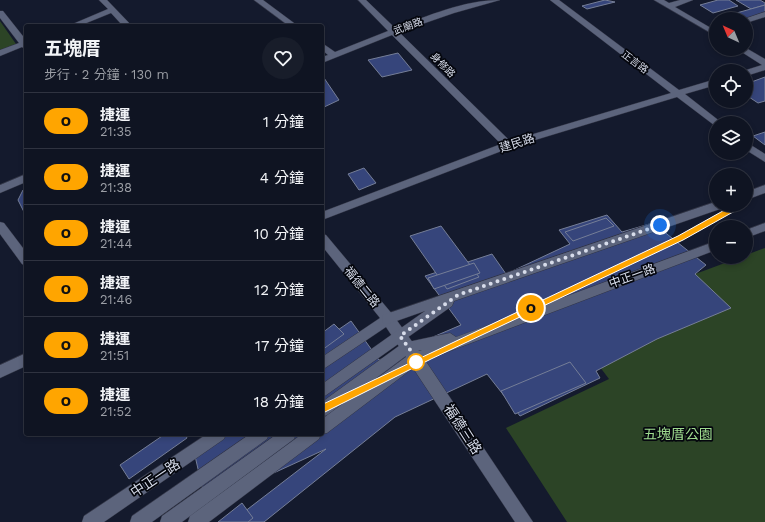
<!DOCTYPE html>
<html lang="zh-TW">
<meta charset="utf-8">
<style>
:root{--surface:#0f1422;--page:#181d2a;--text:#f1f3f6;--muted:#9b9ea5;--line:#2f3340}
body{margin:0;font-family:"Work Sans","Noto Sans TC",sans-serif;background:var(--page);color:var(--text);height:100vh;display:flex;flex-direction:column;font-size:15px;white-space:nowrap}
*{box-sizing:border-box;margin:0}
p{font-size:13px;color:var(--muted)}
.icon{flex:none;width:22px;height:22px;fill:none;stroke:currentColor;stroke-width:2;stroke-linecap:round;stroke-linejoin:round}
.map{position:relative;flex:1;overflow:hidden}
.panel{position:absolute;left:24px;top:24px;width:300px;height:412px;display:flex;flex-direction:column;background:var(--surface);border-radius:4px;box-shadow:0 2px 6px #0003,0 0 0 1px var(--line)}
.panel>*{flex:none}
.badge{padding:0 8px;border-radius:13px;font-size:14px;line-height:26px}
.needle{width:26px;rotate:316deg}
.controls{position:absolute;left:709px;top:12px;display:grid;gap:8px}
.controls a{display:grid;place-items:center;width:44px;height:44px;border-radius:50%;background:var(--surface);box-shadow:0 2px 6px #0003,0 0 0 1px var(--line);font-size:20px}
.you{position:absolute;width:20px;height:20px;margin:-10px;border:3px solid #fff;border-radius:50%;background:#1a73e8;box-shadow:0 0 0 6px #1a73e833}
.map>.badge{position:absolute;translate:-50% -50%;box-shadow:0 0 0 2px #fff}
.round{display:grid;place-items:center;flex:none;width:42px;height:42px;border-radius:21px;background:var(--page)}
.overview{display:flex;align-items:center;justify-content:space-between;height:68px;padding:0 20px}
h1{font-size:19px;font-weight:700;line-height:30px}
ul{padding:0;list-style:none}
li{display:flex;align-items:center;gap:12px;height:56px;padding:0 20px;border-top:1px solid var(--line)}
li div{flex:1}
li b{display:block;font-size:15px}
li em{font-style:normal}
li .badge{min-width:44px;font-weight:700;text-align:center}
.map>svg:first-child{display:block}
.green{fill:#2c4426}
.building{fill:#36457b;stroke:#757e97}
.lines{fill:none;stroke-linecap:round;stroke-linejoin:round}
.minor-casing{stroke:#313444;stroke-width:1}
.tertiary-casing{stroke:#313444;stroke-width:1}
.minor{fill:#5c647c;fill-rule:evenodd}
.tertiary{fill:#5c647c;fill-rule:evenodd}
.line{fill:#ffa500;stroke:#fff}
.walk{stroke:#d7dcea;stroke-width:4;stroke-dasharray:0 7.2}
.stop-dot{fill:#fff;stroke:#ffa500;stroke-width:2}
.labels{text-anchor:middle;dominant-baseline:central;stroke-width:3.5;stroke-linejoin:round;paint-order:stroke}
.far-street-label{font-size:10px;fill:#d7dcea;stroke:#04060d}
.street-label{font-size:12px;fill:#d7dcea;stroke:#04060d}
.near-street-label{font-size:14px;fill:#d7dcea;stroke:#04060d}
.near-park-label{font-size:14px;fill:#9fdc8f;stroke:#04060d}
</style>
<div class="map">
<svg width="765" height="522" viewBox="0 0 765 522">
<rect width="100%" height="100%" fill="#141a2d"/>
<g class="green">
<polygon points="0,21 16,44 0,50"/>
<polygon points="765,248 765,522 567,522 506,428 609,379 566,322 741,257 746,257 746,255"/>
</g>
<g class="building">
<polygon points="605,0 615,2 587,9 582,6"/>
<polygon points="718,0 729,0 738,6 713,13 700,5"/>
<polygon points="736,0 760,0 765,3 765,5 751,9"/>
<polygon points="765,5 765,13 746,19 740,19 733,14"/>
<polygon points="398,53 412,70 382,77 368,60"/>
<polygon points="322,75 339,100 322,108"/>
<polygon points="765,77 765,101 758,103 746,95 746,84"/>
<polygon points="765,132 765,145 753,136"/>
<polygon points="364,168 376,183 359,190 348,174"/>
<polygon points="26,189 26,216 18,200 23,190"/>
<polygon points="607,215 622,232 653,223 706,265 695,274 731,308 657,339 596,371 600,378 520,416 487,374 395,417 264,522 231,522 326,449 206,504 193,447 222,434 322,434 322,341 351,321 379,360 461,325 425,276 492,254 506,274 570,244 559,230"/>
<polygon points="606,218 614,226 573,241 565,232"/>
<polygon points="441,226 479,277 447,289 410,236"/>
<polygon points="474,263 480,273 434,289 428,278"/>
<polygon points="334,324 344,334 322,350 322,333"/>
<polygon points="570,362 586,383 515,414 501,391"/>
<polygon points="165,434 185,434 187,438 129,479 120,465"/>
<polygon points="242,503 253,518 248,522 218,522"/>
</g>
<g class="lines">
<g class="minor-casing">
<g id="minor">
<polygon points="99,0 107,0 132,26 123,26 111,13 79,26 68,26 108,9"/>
<polygon points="254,0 263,0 298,26 289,26"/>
<path d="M358,0H366L395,28C428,16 464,0 500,0L454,13L399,32L510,141L671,93L550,0H559L679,90L716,79V85L685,94L722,123H716V126L714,125L677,97L512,147L322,220V212L501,144L392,35L322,63V57L328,55L322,50V43L335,52L388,31Z"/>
<polygon points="654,0 664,0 669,3 680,0 693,0 675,7 716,31 716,36"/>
<polygon points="0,11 3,11 26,40 26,50 22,47 0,56 0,50 19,43 0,18"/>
<polygon points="765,12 765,17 746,23 746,19 744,19"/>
<polygon points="746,48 765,59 765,70 746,76 746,71 743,71 762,65 737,49"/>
<polygon points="746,142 765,154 765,162 746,150"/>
<polygon points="26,174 26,182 0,193 0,185"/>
<polygon points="0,222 4,223 26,252 26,266 22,264 0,234"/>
<polygon points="322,234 326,235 393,315 421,354 533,522 515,522 413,368 327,433 321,434 319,439 209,522 188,522 190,516 302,434 322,434 322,419 406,357 386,327 322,370 322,357 380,318 322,246"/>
<polygon points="26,353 26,366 0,378 0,365"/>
<polygon points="207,434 226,434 224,439 104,522 82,522 84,516"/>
</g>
</g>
<g class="tertiary-casing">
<g id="tertiary">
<polygon points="765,185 765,193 746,200 746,192"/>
<polygon points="715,202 716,205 725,205 723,208 454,301 452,306 322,398 322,384 425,311 388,324 383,323 382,319 383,315"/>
<polygon points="765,223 765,231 746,238 746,230"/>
<polygon points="716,241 716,250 421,362 416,364 411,362 409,358 411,354 422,350 411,352 327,415 322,417 322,402 403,343 450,333 456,337"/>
<polygon points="250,434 269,434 267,439 152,522 130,522 132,516"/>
<polygon points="277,434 296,434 294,439 182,522 160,522 162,516"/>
</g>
</g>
<use href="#minor" class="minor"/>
<use href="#tertiary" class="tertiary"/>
</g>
<polygon class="line" points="739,202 742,203 742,207 683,240 431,359 325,412 319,412 319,406 678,236"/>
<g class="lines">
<polyline class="walk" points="416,362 416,358 400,336 458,295 660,225"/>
</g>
<circle class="stop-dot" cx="416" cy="362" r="8"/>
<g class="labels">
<g class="far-street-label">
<text transform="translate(408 26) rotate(-20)">武廟路</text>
<text transform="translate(635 62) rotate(37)">正言路</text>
<text transform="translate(443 65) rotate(45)">身修路</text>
</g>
<g class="street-label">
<text transform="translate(517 143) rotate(-18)">建民路</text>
<text transform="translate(632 276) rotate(-20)">中正一路</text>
<text transform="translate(362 287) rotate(51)">福德二路</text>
</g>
<g class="near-street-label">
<text transform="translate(463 429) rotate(57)">福德三路</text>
<text transform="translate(155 478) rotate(-34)">中正一路</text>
</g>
<g class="near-park-label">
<text x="678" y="434">五塊厝公園</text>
</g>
</g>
</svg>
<div class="controls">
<a><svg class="needle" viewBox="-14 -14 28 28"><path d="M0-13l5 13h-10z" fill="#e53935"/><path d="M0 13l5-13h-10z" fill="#9b9ea5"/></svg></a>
<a><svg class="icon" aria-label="locate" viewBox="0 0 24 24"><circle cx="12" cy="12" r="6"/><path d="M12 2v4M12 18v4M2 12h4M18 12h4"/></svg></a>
<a><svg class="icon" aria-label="layers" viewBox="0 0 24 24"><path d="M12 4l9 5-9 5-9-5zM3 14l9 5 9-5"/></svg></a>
<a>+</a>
<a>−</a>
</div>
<div class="you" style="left:660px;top:225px"></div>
<b class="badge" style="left:531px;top:308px;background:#ffa500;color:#111">O</b>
<section class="panel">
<div class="overview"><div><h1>五塊厝</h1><p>步行 · 2 分鐘 · 130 m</p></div><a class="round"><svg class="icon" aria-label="heart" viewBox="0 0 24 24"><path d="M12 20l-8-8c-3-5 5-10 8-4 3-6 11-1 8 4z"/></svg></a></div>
<ul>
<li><span class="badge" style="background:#ffa500;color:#111">O</span><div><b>捷運</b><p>21:35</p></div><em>1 分鐘</em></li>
<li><span class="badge" style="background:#ffa500;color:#111">O</span><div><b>捷運</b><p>21:38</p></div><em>4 分鐘</em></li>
<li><span class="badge" style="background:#ffa500;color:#111">O</span><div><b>捷運</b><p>21:44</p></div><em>10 分鐘</em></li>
<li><span class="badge" style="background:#ffa500;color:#111">O</span><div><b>捷運</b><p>21:46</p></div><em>12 分鐘</em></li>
<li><span class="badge" style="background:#ffa500;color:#111">O</span><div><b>捷運</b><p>21:51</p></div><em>17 分鐘</em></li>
<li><span class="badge" style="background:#ffa500;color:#111">O</span><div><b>捷運</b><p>21:52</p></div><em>18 分鐘</em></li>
</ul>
</section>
</div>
